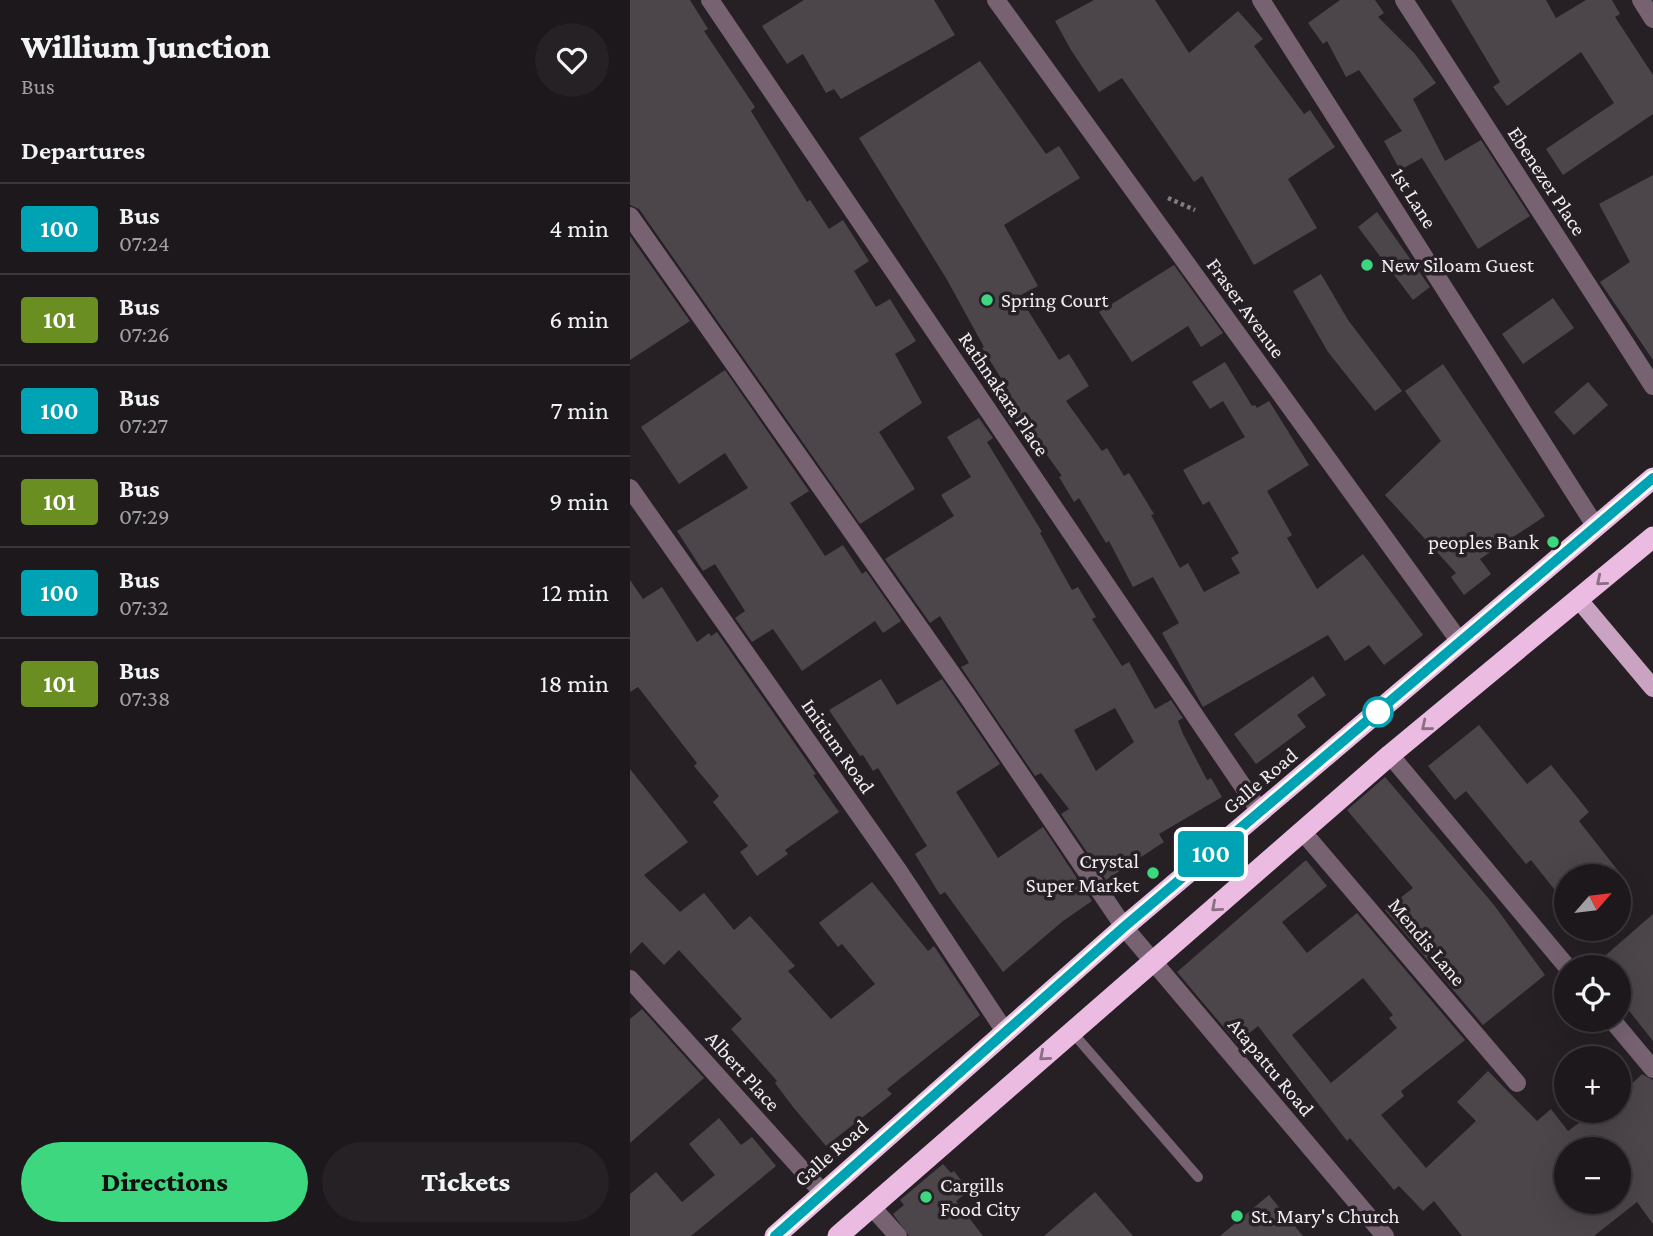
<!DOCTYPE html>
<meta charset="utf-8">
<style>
:root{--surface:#1c181c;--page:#252125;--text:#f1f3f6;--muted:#a0a0a3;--line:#3a373b;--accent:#3cd77e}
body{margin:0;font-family:"Crimson Pro",serif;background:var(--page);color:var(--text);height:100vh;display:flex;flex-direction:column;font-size:26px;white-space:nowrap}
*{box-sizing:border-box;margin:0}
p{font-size:23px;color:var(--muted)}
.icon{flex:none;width:38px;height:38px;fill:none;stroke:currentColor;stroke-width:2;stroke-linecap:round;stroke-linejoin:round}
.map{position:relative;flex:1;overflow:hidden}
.drawer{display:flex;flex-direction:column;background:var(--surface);width:630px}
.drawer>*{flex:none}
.badge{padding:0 14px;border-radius:5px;font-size:24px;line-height:46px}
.needle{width:46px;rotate:62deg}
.buttons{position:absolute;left:924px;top:864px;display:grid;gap:14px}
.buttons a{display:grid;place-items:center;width:77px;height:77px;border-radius:50%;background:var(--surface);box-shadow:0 7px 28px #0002,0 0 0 2px var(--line);font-size:35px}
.map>.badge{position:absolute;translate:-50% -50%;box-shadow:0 0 0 4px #fff}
h2{padding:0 21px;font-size:26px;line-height:63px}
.round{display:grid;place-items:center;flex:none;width:74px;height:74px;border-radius:37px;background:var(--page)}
.overview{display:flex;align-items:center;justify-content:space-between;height:119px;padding:0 21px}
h1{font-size:33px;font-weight:800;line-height:52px}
.primary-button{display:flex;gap:14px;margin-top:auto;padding:14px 21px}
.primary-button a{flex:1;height:80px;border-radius:42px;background:var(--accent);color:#111;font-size:28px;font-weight:800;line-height:80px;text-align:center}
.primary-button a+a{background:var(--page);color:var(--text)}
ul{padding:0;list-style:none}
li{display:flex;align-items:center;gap:21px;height:91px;padding:0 21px;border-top:2px solid var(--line)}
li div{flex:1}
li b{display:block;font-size:26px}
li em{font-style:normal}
li .badge{min-width:77px;font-weight:700;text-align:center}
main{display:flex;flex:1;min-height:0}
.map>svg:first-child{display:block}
.building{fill:#4c464b;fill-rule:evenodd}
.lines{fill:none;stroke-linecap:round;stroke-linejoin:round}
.path{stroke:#827d81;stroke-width:4.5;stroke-dasharray:3.5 3.5;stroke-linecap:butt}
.lane{stroke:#766271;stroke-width:10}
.street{stroke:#766271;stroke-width:18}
.primary{stroke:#caa2c2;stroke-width:18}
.highway{stroke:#ecbbe2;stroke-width:21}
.oneway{stroke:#896e84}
.line-casing{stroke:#fff;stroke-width:16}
.line{stroke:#00a3b4;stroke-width:10}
.poi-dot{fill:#3cd77e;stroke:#262025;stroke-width:2.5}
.stop-dot{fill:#fff;stroke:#00a3b4;stroke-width:3.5}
.labels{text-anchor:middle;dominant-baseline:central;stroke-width:7;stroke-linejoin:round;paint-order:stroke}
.street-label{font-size:21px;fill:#f0ecef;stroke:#262025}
.poi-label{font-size:21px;fill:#f0ecef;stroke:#262025;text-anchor:start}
</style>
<main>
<section class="drawer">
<div class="overview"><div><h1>Willium Junction</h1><p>Bus</p></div><a class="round"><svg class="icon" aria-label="heart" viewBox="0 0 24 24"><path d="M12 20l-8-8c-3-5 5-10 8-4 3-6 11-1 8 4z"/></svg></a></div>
<h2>Departures</h2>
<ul>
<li><span class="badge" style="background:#00a3b4;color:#fff">100</span><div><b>Bus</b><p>07:24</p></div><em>4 min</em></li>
<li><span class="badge" style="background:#6b8e23;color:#fff">101</span><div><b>Bus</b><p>07:26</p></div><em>6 min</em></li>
<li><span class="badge" style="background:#00a3b4;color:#fff">100</span><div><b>Bus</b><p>07:27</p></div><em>7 min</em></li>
<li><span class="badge" style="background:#6b8e23;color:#fff">101</span><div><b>Bus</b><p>07:29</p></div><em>9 min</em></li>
<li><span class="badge" style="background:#00a3b4;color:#fff">100</span><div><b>Bus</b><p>07:32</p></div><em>12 min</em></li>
<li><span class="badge" style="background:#6b8e23;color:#fff">101</span><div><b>Bus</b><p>07:38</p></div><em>18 min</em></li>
</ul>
<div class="primary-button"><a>Directions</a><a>Tickets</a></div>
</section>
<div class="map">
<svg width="1023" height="1236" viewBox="0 0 1023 1236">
<rect width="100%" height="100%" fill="#262025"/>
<g class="building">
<polygon points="0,0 60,0 78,29 74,31 125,107 121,111 177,202 180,200 199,229 213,220 239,261 224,271 246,307 260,299 286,341 265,354 292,403 249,432 285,489 230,524 9,209 0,205"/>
<polygon points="174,0 304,0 325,35 211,99 204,89 196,93 173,54 157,64 132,26"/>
<polygon points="464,0 525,0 559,53 608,11 633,39 624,46 674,114 680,110 705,147 658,179 687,228 624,265 572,176 564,182 492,78 469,92 441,50 425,21"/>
<polygon points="710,0 745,0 754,13 748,17 785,54 806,83 783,99 815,161 851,140 900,216 848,249 792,158 770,170 754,141 772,131 729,70 716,77 697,41 693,44 678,23"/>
<polygon points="821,0 916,0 926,18 956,0 982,0 990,14 985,17 1023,75 1023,114 933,175 916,149 984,103 951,52 877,106 863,87 870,82"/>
<polygon points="350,61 416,154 429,146 450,178 374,225 408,286 389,296 429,360 439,354 459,386 436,401 472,451 477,448 494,476 499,473 524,514 521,515 550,568 558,563 574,592 610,573 601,558 609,553 579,501 573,505 553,470 615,437 593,401 580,409 562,382 595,362 622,406 625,405 627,408 639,401 679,465 637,491 662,535 657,538 687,589 733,554 793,635 754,665 739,645 715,661 698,635 573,707 532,633 549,623 523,577 503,587 479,541 476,543 449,498 444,502 429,477 432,476 392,420 383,426 369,406 379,400 376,394 379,391 352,348 354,347 316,278 229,138"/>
<polygon points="1023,175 1023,360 970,282 1000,262 969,204"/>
<polygon points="747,212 800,287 783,300 728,227"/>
<polygon points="0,236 60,321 0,360"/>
<polygon points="544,265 593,333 571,347 558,326 502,362 469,312"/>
<polygon points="691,274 718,320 772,391 745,411 698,352 663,291"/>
<polygon points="923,298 944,328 893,364 872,334"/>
<polygon points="813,364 915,516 850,559 861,574 834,595 821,577 826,573 755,495 811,441 775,391"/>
<polygon points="95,370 179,491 160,503 195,556 213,545 232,574 236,571 271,621 253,633 245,621 172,671 143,629 122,642 105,618 115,611 85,564 73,571 47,531 118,488 95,453 49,484 11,427"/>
<polygon points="958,382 978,405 944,435 924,412"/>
<path d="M349,418L363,438L357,442L412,532L410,533L442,590L448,587L466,617L462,619L492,666L499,662L525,709L541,700L553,718L548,721L553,734L577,780L581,778L592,797L529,834L534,842L476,880L431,814L439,809L411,773L405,776L331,667L339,663L310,616L300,623L255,559L324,516L311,495L341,477L317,437ZM485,708L504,742L466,771L444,730Z"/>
<polygon points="0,580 13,599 32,587 67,642 79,633 81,636 87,632 186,774 183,775 209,812 155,850 158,854 127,876 110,852 118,846 83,802 89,796 64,766 67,763 8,687 0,692"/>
<polygon points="683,676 696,695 667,715 676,727 626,764 604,734"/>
<polygon points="251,679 267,705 312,679 370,764 326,792 368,858 413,827 462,901 433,921 373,972 315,892 310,895 285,854 297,846 248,768 243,771 233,755 230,756 199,710"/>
<polygon points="849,725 897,784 921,765 959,812 949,821 993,877 936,877 936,904 901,860 896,864 836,791 825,800 798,766"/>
<polygon points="0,769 58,842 14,875 50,912 74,893 104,930 120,916 165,966 158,971 201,1019 245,984 212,944 208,947 189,923 242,882 298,951 304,946 350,1015 257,1089 262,1094 196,1146 163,1107 145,1083 147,1081 101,1029 112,1019 49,950 34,965 12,942 0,954"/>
<polygon points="755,777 864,905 915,975 853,1025 755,910 783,888 717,810"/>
<path d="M676,860L697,886L652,922L677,953L727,913L835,1040L771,1091L774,1096L751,1115L796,1168L846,1121L827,1102L858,1071L907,1121L921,1109L938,1131L965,1111H989V1096L1012,1074L1023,1080V1224L1007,1202L964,1236H832L804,1201L793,1211L769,1186L764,1190L720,1138L717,1141L628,1026L607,1043L547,972ZM733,978L763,1015L759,1018L767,1028L701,1083L662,1035ZM936,1150H989V1202H936Z"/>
<polygon points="1023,914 1023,1041 989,998 989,968 961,968"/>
<polygon points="12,1009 74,1078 0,1143 0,1019"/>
<polygon points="89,1118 111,1145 122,1137 146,1166 61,1236 0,1236 0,1194 26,1172 52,1202 85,1175 59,1144"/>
<polygon points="313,1164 321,1173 324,1171 339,1191 326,1201 353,1236 279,1236 263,1214 274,1205 270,1200"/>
<polygon points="465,1192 503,1236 414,1236"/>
<polygon points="639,1195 673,1236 590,1236"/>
</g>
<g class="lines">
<polyline class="path" points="538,198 565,210"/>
<polyline class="lane" points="442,1032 568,1177"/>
<g class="street">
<polyline points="80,0 631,813"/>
<polyline points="366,0 830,642"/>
<polyline points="631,0 966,527"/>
<polyline points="774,0 1023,386"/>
<polyline points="1011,0 1023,19"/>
<polyline points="0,216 336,694 494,927 755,1236"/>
<polyline points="0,488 270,873 376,1033"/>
<polyline points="760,755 938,968"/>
<polyline points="672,831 887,1083"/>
<polyline points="0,979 193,1193"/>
<polyline points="982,1020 1023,1069"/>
<polyline points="241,1206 268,1236"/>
</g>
<polyline class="primary" points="949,600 1023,688"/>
<g class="highway">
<polyline points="145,1236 494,927 1023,478"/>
<polyline points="208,1236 760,755 1023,537"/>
</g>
</g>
<defs><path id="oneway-chevron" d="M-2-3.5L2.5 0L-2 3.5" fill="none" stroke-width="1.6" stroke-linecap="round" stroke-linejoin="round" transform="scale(1.75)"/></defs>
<g class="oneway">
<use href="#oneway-chevron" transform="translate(971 581) rotate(140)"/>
<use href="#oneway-chevron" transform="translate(796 726) rotate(141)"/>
<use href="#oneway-chevron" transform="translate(586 907) rotate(139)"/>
<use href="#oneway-chevron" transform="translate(414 1056) rotate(139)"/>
</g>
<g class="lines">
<g class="line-casing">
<polyline id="line" points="145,1236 494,927 1023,478"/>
</g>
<use href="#line" class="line"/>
</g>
<g class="poi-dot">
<circle cx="737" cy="265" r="7"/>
<circle cx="357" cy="300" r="7"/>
<circle cx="923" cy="542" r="7"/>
<circle cx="523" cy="873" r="7"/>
<circle cx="296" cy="1197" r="7"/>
<circle cx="607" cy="1216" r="7"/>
</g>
<circle class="stop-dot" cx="748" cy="712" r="14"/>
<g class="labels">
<g class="street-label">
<text transform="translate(917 181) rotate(57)">Ebenezer Place</text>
<text transform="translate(784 198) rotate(58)">1st Lane</text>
<text transform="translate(616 308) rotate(54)">Fraser Avenue</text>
<text transform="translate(374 394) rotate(56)">Rathnakara Place</text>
<text transform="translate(208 746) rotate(55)">Initium Road</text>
<text transform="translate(630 781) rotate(-40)">Galle Road</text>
<text transform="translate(797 942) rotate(50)">Mendis Lane</text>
<text transform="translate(641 1067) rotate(50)">Atapattu Road</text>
<text transform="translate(113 1071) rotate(48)">Albert Place</text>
<text transform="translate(201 1153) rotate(-41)">Galle Road</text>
</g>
<g class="poi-label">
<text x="751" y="265">New Siloam Guest</text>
<text x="371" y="300">Spring Court</text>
<text x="909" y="542" text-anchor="end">peoples Bank</text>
<text x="509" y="861" text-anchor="end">Crystal<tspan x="509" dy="24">Super Market</tspan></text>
<text x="310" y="1185">Cargills<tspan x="310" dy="24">Food City</tspan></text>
<text x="621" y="1216">St. Mary's Church</text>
</g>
</g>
</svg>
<div class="buttons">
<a><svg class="needle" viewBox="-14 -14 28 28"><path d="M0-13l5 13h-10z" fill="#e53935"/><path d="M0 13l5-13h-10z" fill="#a0a0a3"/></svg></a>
<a><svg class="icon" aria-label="locate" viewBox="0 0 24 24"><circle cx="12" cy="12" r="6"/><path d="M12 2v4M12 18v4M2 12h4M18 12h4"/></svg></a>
<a>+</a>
<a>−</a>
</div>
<b class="badge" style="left:581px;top:854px;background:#00a3b4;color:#fff">100</b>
</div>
</main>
